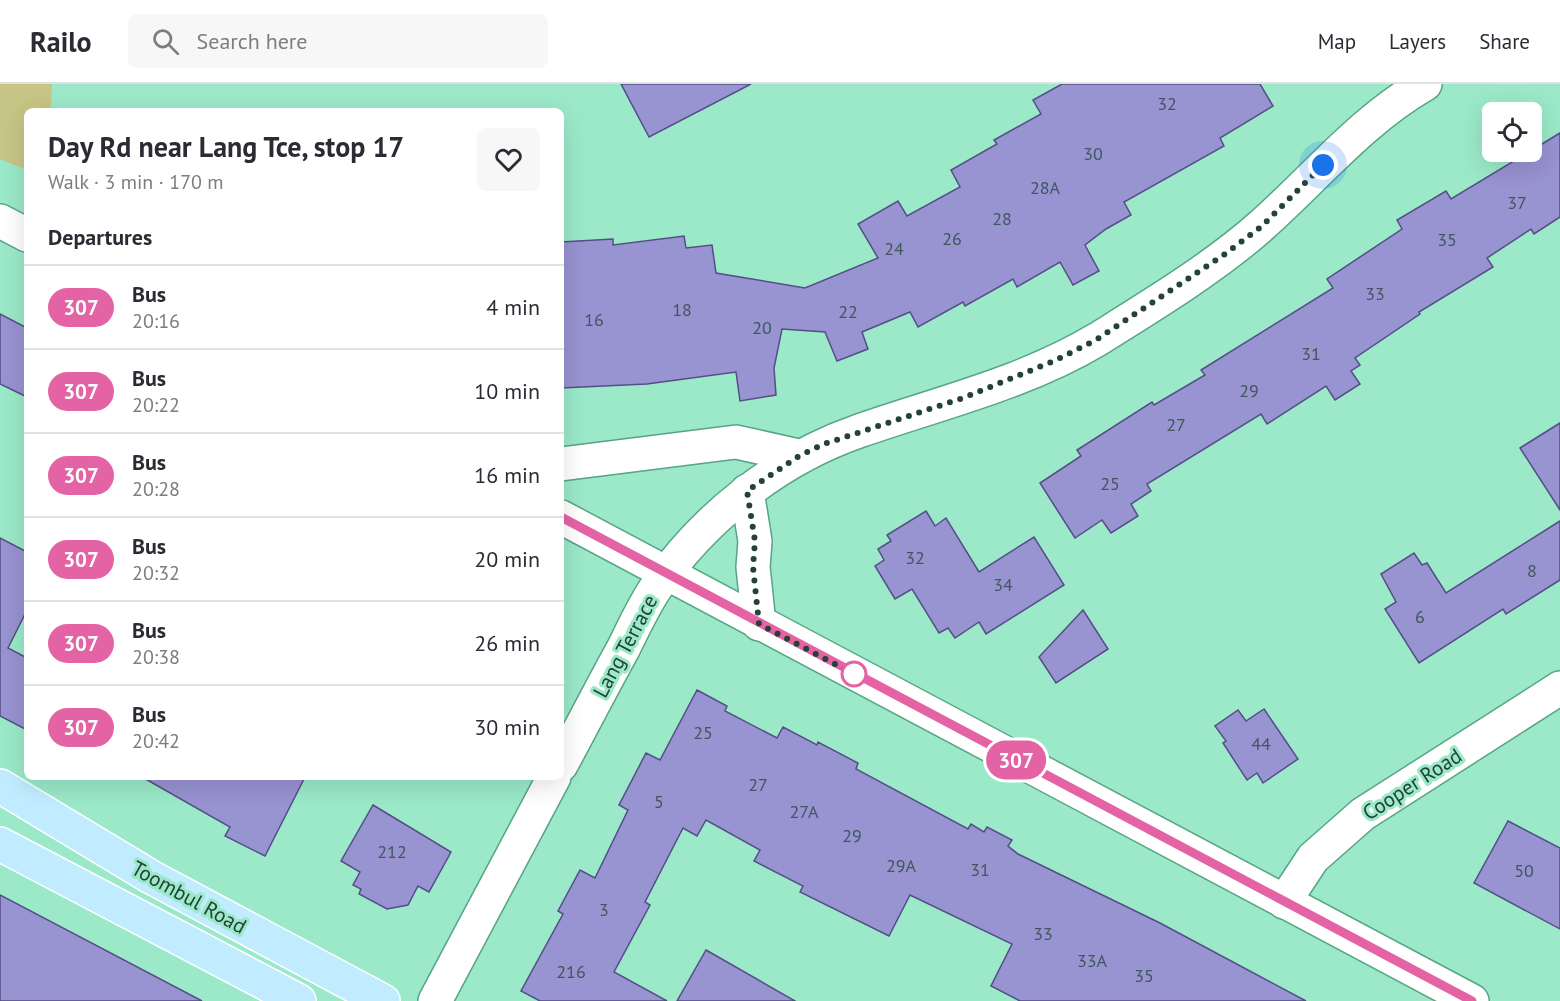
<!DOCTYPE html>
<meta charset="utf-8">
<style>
:root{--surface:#fff;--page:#f7f7f7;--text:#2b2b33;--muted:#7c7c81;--line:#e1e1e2}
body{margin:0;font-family:"PT Sans",sans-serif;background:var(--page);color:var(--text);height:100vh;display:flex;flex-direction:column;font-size:22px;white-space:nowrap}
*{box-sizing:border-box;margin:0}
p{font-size:20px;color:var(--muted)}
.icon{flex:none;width:33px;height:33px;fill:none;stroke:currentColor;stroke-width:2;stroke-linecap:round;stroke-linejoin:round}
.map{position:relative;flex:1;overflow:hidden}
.details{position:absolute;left:24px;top:24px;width:540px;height:672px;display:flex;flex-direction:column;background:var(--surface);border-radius:9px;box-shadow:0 6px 24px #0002}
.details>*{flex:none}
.badge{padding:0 12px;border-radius:20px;font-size:21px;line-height:39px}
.buttons{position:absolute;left:1482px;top:18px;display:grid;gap:12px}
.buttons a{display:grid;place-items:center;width:60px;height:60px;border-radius:9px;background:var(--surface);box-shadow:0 6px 24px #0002;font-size:30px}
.you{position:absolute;width:30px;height:30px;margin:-15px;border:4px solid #fff;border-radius:50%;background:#1a73e8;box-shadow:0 0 0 9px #1a73e833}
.map>.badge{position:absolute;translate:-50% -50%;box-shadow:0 0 0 3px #fff}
h2{padding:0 24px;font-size:22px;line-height:54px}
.round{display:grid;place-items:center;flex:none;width:63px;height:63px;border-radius:9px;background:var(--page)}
.headline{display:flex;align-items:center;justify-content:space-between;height:102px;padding:0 24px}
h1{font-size:28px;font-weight:700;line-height:45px}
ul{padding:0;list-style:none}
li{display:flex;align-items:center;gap:18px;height:84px;padding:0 24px;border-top:2px solid var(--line)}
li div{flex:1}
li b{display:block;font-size:22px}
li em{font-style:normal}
li .badge{min-width:66px;font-weight:700;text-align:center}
header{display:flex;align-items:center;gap:36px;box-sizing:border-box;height:84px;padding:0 30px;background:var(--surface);border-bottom:2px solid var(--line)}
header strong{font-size:28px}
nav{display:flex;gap:33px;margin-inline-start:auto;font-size:21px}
.search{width:420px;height:54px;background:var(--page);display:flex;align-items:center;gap:15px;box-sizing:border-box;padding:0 21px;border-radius:9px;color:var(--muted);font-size:22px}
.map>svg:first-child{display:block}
.green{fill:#c7c585}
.building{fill:#9893d1;stroke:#544e86;stroke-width:1.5}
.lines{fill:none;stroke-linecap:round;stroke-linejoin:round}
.minor-casing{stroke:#57a487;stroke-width:36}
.major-casing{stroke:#fff;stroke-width:36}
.minor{stroke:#fff;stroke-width:33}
.major{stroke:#c1ebfe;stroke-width:33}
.line-casing{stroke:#fff;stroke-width:14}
.line{stroke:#e463a4;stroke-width:9}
.walk{stroke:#224336;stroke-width:6;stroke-dasharray:0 10.8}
.stop-dot{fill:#fff;stroke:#e463a4;stroke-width:3}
.labels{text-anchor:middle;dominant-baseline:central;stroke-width:6;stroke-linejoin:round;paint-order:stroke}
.number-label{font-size:18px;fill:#40575d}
.street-label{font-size:21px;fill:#224336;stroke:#9be9c9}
</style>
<header>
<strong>Railo</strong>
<div class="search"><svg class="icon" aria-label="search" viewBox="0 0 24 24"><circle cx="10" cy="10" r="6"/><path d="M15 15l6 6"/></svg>Search here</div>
<nav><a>Map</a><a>Layers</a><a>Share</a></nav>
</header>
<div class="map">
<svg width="1560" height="917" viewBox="0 0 1560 917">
<rect width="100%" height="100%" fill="#9be9c9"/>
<polygon class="green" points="0,0 52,0 51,27 27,27 27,86 0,75"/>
<g class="building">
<polygon points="621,0 751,0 649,53"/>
<polygon points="1062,0 1260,0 1273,22 1220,54 1224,62 1124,118 1131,131 1106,145 1085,161 1099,187 1073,201 1060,178 1017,203 1013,195 965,222 963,218 918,243 910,228 862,248 868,265 837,277 825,248 782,245 774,284 776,311 740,317 736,288 647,300 561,304 561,158 613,155 613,161 684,152 686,164 712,161 716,189 805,204 878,174 858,140 898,117 907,132 960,103 951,86 997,60 994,56 1041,30 1033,16"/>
<polygon points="1560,49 1560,133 1534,150 1531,145 1487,174 1493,183 1419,228 1420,230 1355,274 1360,281 1351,287 1360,300 1335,316 1326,302 1267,340 1261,330 1147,400 1151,407 1131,420 1138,432 1111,449 1102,436 1075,454 1040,399 1081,372 1077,366 1152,318 1154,321 1205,291 1201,286 1333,204 1327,195 1402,145 1397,136 1446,107 1451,115"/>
<polygon points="0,230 27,244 27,313 0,300"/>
<polygon points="1560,339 1560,426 1520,364"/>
<polygon points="926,427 935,442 946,434 979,488 1034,453 1064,501 986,550 979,538 955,554 948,544 939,549 912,505 895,515 875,482 884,476 878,465 891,457 887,451"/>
<polygon points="1560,437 1560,496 1506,530 1503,525 1419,579 1385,525 1396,518 1381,490 1414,469 1422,481 1427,479 1446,509"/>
<polygon points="0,454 27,468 27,526 8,564 27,574 27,646 0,632"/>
<polygon points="1083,526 1108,565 1056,599 1039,573"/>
<polygon points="697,606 727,622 725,627 777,654 783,643 817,661 818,658 858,679 856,685 968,745 971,740 984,748 987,743 1012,756 1008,762 1018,770 1160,839 1306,917 1020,917 991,902 1012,860 910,811 889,852 800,808 803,802 754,777 760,766 706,736 697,752 683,744 645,818 650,821 614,888 667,917 540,917 521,907 563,830 558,827 580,786 595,794 628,726 619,721 646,669 660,676"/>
<polygon points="1264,625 1298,675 1263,699 1257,689 1247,696 1223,659 1226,657 1215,642 1238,626 1246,637"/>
<polygon points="142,693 305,693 265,772 225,752 230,743"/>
<polygon points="373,721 451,768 429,808 418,802 408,821 387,825 359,810 361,805 353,801 360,788 341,777"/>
<polygon points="1508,737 1560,764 1560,845 1474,799"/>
<polygon points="0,811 202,917 0,917"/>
<polygon points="706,866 795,917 677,917"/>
</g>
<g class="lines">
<g class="minor-casing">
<g id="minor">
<polyline points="0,137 27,151"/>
<polyline points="561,380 736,358 799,372"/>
<polyline points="747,407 755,457 753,483 759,540"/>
<polyline points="561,433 1472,917"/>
<path d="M561,681C582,642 602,603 623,565C633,545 643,523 655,505C703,434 778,375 859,347C939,319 1025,299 1098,255C1151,222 1215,183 1262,141C1316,93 1361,37 1425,0"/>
<polyline points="1284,818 1313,774 1363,730 1560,604"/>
<polyline points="435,917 554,693"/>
</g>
</g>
<g class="major-casing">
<g id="major">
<polyline points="0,702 151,793 383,917"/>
<polyline points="0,760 299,917"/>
</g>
</g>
<use href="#minor" class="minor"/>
<use href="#major" class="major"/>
</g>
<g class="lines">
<g class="line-casing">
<polyline id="line" points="561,433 1472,917"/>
</g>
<use href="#line" class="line"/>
<polyline class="walk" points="854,590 759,540 753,483 755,457 747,407 799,372 824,360 963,314 1054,277 1096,256 1225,170 1262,142 1323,81"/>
</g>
<circle class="stop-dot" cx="854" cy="590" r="12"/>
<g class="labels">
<g class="number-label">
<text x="1167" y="19">32</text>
<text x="1093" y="69">30</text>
<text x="1045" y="103">28A</text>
<text x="1517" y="118">37</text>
<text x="1002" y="134">28</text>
<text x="952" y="154">26</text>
<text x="1447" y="155">35</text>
<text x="894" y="164">24</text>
<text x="1375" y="209">33</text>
<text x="682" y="225">18</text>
<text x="848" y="227">22</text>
<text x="594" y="235">16</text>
<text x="762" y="243">20</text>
<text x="1311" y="269">31</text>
<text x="1249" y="306">29</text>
<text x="1176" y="340">27</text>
<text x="1110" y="399">25</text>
<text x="915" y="473">32</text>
<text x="1532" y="486">8</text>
<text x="1003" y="500">34</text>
<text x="1420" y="532">6</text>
<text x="703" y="648">25</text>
<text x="1261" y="659">44</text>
<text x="758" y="700">27</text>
<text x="659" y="717">5</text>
<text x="804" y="727">27A</text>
<text x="852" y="751">29</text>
<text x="392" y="767">212</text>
<text x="901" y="781">29A</text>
<text x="980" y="785">31</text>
<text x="1524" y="786">50</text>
<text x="604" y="825">3</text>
<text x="1043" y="849">33</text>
<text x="1092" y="876">33A</text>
<text x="571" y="887">216</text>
<text x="1144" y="891">35</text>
</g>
<g class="street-label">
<text transform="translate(625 562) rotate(-62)">Lang Terrace</text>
<text transform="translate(1412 700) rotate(-33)">Cooper Road</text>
<text transform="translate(189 813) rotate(29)">Toombul Road</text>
</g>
</g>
</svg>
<div class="buttons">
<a><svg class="icon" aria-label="locate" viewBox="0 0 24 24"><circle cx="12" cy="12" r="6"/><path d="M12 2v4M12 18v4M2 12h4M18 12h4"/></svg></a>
</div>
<div class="you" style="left:1323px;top:81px"></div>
<b class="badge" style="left:1016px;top:676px;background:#e463a4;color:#fff">307</b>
<section class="details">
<div class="headline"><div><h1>Day Rd near Lang Tce, stop 17</h1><p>Walk · 3 min · 170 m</p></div><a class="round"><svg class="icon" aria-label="heart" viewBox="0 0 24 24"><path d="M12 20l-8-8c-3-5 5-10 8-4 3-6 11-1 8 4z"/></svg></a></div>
<h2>Departures</h2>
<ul>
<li><span class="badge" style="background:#e463a4;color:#fff">307</span><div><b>Bus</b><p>20:16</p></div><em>4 min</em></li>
<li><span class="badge" style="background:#e463a4;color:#fff">307</span><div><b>Bus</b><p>20:22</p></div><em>10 min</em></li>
<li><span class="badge" style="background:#e463a4;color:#fff">307</span><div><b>Bus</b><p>20:28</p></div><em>16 min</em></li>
<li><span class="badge" style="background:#e463a4;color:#fff">307</span><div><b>Bus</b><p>20:32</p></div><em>20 min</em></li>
<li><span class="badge" style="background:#e463a4;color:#fff">307</span><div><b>Bus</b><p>20:38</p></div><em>26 min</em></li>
<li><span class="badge" style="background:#e463a4;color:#fff">307</span><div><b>Bus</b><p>20:42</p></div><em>30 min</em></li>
</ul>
</section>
</div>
